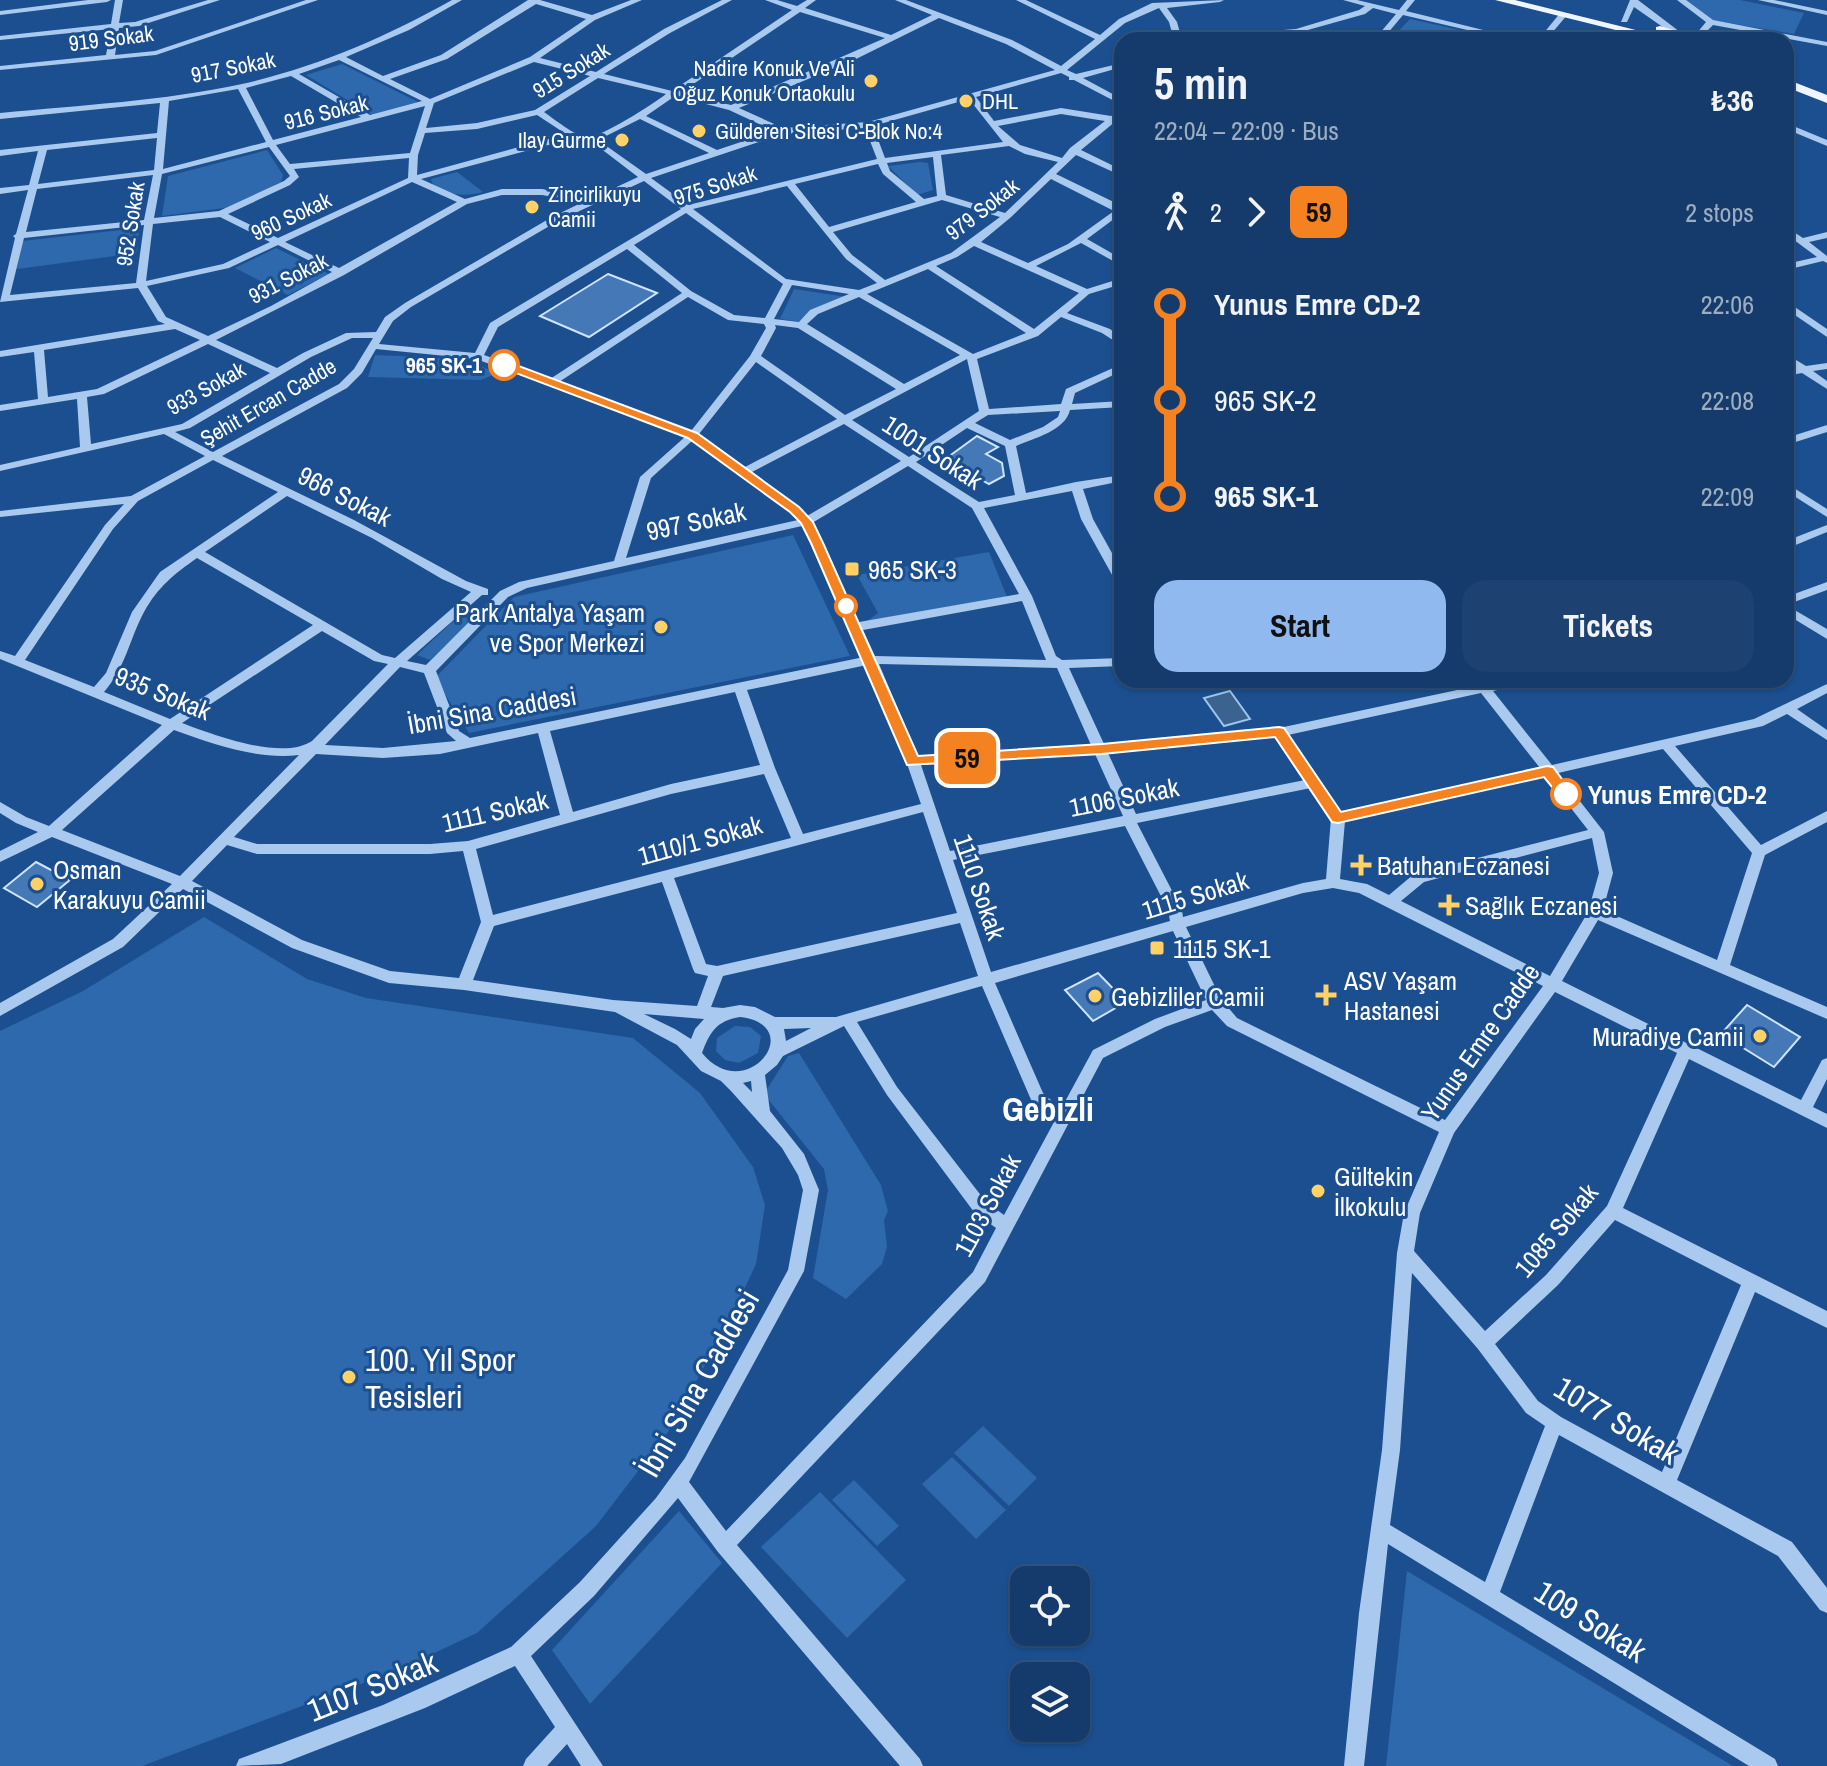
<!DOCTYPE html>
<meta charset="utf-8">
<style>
:root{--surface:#143b6b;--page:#1d4271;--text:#f1f3f6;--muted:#9dadc1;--line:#33557e;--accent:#90b9f0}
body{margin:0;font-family:"Archivo Narrow",sans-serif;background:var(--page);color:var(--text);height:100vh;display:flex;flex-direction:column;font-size:30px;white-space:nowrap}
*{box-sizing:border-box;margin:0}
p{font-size:26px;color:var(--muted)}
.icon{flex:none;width:44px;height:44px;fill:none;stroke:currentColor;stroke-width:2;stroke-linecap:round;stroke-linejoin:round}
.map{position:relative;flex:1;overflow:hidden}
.sheet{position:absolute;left:1114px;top:32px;width:680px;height:656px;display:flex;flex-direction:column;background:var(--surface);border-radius:24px;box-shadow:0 2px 6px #0004,0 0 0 2px var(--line)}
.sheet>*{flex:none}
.badge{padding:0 16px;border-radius:12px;font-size:28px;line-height:52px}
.buttons{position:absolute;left:1010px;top:1566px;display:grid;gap:16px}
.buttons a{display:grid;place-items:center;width:80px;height:80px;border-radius:16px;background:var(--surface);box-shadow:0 2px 6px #0004,0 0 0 2px var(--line);font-size:40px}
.map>.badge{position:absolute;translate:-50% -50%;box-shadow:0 0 0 4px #fff}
.legs{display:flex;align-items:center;gap:12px;height:88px;padding:0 40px;font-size:26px}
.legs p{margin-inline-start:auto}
.summary{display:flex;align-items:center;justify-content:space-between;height:136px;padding:0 40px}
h1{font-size:44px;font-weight:700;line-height:60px}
.action{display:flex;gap:16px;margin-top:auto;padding:16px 40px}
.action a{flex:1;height:92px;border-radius:24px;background:var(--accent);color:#111;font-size:32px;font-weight:700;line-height:92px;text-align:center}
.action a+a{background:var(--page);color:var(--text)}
ul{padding:0 40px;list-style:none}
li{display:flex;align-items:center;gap:28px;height:96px;font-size:30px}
li i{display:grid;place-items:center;width:12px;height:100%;margin:0 10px;background:currentColor}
li i::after{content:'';width:20px;height:20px;margin:-10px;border:6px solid;border-radius:50%;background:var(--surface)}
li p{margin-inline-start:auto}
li:first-child i{background:linear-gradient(#0000 50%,currentColor 0)}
li:last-child i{background:linear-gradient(currentColor 50%,#0000 0)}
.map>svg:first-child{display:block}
.green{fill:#2e69ad}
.water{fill:#3c6290;stroke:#9cc4f0;stroke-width:2}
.building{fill:#4478b7;stroke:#cfe3fa;stroke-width:2}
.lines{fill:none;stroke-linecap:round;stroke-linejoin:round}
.minor{fill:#a9c9ee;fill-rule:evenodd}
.major{fill:#f0f6ff;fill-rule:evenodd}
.line-1{fill:#f58220;stroke:#fff;stroke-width:2}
.poi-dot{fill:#ffd166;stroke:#1b4f8f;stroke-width:3}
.stop-1-dot{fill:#fff;stroke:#f58220;stroke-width:4}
.labels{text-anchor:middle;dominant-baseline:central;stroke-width:6;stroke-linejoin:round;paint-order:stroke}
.far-street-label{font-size:22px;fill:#fff;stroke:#1b4f8f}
.far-poi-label{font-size:22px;fill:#fff;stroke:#1b4f8f;text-anchor:start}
.far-stop-label{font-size:22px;font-weight:bold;fill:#fff;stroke:#1b4f8f;text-anchor:end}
.street-label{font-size:26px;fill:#fff;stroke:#1b4f8f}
.poi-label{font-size:26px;fill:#fff;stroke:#1b4f8f;text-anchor:start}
.stop-label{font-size:26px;font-weight:bold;fill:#fff;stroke:#1b4f8f;text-anchor:start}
.near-poi-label{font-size:32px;fill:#fff;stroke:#1b4f8f;text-anchor:start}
.near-street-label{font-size:32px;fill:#fff;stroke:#1b4f8f}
.district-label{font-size:34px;font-weight:bold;fill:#fff;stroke:#1b4f8f}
</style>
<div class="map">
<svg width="1827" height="1766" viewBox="0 0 1827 1766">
<rect width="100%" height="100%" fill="#1b4f8f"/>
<g class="green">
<polygon points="1685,0 1740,0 1804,13 1794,34 1711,20"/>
<polygon points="1410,19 1460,30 1451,40 1408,40 1393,37"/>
<polygon points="342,64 418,102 372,115 306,75"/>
<polygon points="267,150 283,175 281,182 232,207 162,216 168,176"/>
<polygon points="920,162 928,163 933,190 917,195 888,166"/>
<path d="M457,172L483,192C465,197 447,196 432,183L431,179Z"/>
<polygon points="139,228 137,253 17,269 22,241"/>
<polygon points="276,248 329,274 288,295 235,268"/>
<polygon points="794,289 847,297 801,322 780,319"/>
<path d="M375,355C404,357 474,355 495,374L481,380L368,377Z"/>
<polygon points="793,535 850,656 469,733 435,678 514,597"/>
<polygon points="989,552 1007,597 867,621 878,613 857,575"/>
<polygon points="465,610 478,615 430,660 417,655"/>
<polygon points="204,917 307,979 366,998 633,1038 700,1093 753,1167 765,1205 756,1264 729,1322 668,1432 596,1526 477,1633 398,1670 142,1766 0,1766 0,1031 83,991"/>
<polygon points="735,1026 750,1027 761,1036 758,1053 739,1063 725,1060 716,1051 717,1038"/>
<polygon points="799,1053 881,1185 888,1211 884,1220 887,1247 882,1264 846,1299 813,1278 828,1190 824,1169 764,1094 788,1056"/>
<polygon points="983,1426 1037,1478 1009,1506 954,1453"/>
<polygon points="952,1457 1006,1510 976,1539 922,1484"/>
<polygon points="854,1480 899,1526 877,1546 832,1500"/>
<polygon points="820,1492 906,1580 847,1638 761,1547"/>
<polygon points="679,1511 722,1563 590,1704 552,1650"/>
<polygon points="1407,1571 1733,1766 1386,1766"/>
</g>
<polygon class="water" points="1230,691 1250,719 1224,726 1204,698"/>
<g class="building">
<polygon points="608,274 657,293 589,337 540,316"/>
<polygon points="977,436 998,447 986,454 1002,463 1004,476 989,484 950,462 948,457"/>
<polygon points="36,862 70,880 37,907 4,888"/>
<polygon points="1098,973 1126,1002 1093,1021 1065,990"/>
<polygon points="1747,1005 1800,1037 1774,1067 1721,1034"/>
</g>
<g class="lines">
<g class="minor">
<polygon points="88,0 111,0 107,2 0,15 0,11"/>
<polygon points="115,0 123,0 119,23 135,22 208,0 220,0 139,26 119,28 115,55 155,51 306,0 318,0 156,55 0,70 0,66 106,55 111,29 0,40 0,36 111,24"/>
<path d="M452,0H462L409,30L346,57L383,76L441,55L528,0H540L592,15L631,0H642L595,20L540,58L596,72L664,29L722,0H732L670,33L604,74L672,91L792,10L765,0H777L797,6L807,0H816L805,8L891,35L932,15L895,0H906L1012,40L1061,66L1095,39L1016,0H1026L1100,35L1119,19L1152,3L1224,0L1220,2L1167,8L1177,22L1182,40H1174L1169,22L1159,8L1125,23L1067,70L1076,74L1122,63V67L1083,78L1122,99V105L1074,80H1069V77L1061,73L976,97L994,121L1061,108L1111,116L1122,109V116L1081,150L1122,170V176L1076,155L1056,174L1122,206V213L1087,239L1122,259V266L1081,243L1036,266L1087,289L1122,278V284L1089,294L1067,313L1110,329L1122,338V346L1102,333L1061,317L1038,336L977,359L989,409L1061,404L1066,389L1122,364V371L1075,393L1072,404L1122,401V407L1070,410C1065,431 1034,438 1016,446L1026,493L1076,482L1122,475V481L1083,489L1093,519L1122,571V586L1116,582L1081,519L1072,491L984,508L1032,596L1056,656L1062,660L1122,658V666L1069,668L1104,744L1279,728L1476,686L1472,680H1485L1487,683L1503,680H1529L1527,683L1493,691L1552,765L1754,719L1827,684V693L1797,709L1827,730V740L1787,714L1763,726L1675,746L1761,845L1827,811V822L1765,855L1730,965L1827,1007V1019L1598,920L1562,981L1801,1100L1822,1060L1827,1058V1079L1813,1107L1827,1114V1128L1689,1059L1623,1208L1827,1311V1328L1755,1292L1677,1480L1792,1542L1827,1588V1613L1820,1610L1778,1556L1559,1435L1500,1592L1775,1759L1778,1766H1749L1388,1544L1364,1766H1344L1359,1613L1382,1450L1397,1253L1404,1213L1439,1132L1227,1026L1212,1010L1165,1027L1103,1058L985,1282L737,1545L920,1759L923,1766H900L718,1552L678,1498L594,1596L531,1656L603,1766H581L567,1744L547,1766H523L526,1759L555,1727L515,1666L425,1708L281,1764L236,1766L239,1759L383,1705L511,1647L580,1582L656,1498L685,1458L788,1270L803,1190L798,1175L782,1148L731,1091L721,1081L701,1071L677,1045L615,1012L464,990L389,983L292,948L183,889L123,947L0,1016V1003L113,939L172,884L52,837L0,862V851L38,832L16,823L0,813V802L26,817L49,826L162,725L0,659V651L15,656L105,525L124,504L0,517V511L131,496L205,456L164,434L0,471V465L80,447L77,399L0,411V405L38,399L34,352L0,357V351L165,324L158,321L138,288L0,302L15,238L13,236L16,234L28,190L0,194V188L29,185L38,151L0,156V150L157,133L160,103L0,119V113C82,105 163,101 242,84C317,67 386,37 452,0ZM536,4L586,19L530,57L430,99L390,79L447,59ZM800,12L885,38L731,105L680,93ZM939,18L1006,44L1055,70L868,122L783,128L739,108L856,59ZM339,60L422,101L370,115L299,74ZM534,62L590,76L535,110L477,123L426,128L434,103ZM291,76L361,117L273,140L246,88ZM598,78L666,94C653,104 602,137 588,137C577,138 553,118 544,112ZM238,89L266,142L163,169L169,101ZM675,96L729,110L774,131L717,150L646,116ZM969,99L1003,142L885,158L873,126ZM425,106L410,153L290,164L276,145ZM1061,114L1105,121L1070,148L1062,158L1020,145L998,126ZM537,115L572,138L548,139L417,175L418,155L425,133L477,129ZM640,119L709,153L646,174L598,140ZM865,128L877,159L688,205L651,178L783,134ZM157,138L154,170L38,184L47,150ZM588,143L604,151L638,177L591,199L542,189H502L465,199L421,179L548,145ZM1009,146L1025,154L1058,162L1005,213L946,195L941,155ZM269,147L290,176L284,181L219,211L154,218L162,174ZM933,157L937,196L924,199L890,171L887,163ZM409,158L408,178L278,238L228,214L290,185L299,177L294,169ZM878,164L883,174L916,202L829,227L795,184ZM153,175L144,220L26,232L37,189ZM1051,179L1114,211L1068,244L1028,263L981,242L1010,218ZM644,181L681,209L490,323L475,353L379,344L393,321L411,307L558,221ZM412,182L457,202L339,268L285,242ZM787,186L846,259L877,283L859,290L786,279L693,209ZM502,195H542L583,202L552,217L405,303L385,317L376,332L346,333L303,353L277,368L216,340L344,275L467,204ZM942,200L1000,217L951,253L885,280L852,255L833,232ZM686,213L783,284L765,318L734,315L691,291L634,245ZM220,217L270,242L223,264L146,281L153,224ZM144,225L136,283L10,295L24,238ZM278,245L332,272L271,306L208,336L166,317L147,286L229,268ZM974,246L1079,293L1034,329L936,266L957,257ZM627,249L682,293L550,379L484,355L498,327ZM928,269L1026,333L973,354L867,294ZM792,285L849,294L810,310L799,322L774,319ZM688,297L728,320L764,324L766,328L750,356L691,431L559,382ZM859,297L960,355L904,384L807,324L818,314ZM775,325L798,328L896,389L845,415L761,356L776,328ZM175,329L200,340L97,389L48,397L44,350ZM352,338H373L354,369L339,384L213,452L175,432L190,428L311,357ZM208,344L270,373L182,424L91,444L87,397L104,394ZM376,349L476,359L686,436L640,477L614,561L519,582L500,591L426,665L407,661L482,595H488V589L466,581L354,520L222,456L347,388L362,373ZM967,359L979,411L909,457L852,420ZM756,362L837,419L745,467L699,434ZM1060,411L1058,417L1043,427L1010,440L975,423L988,415ZM844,424L901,461L807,516L799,507L752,472ZM967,428L1005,446L1015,495L979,502L916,462ZM693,440L791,511L798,520L626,558L651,478ZM213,460L278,492L160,572L132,612L106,673L94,687L25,660L113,529L138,501ZM908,466L972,508L1019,594L859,622L812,523ZM287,496L372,538L442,579L471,592L395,658L382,655L205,552ZM802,526L864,657L470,738L459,731L436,671L508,597L527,588ZM197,558L313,625L170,719L104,692C126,667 129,640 144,612C158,587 174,574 197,558ZM1022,601L1046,660L875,656L863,630ZM322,631L374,661L388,664L312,741C282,761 214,735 182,723ZM879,664L1057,668L1091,745L918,756ZM867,665L906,761L921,804L803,834L775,768L747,690ZM400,667L424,673L447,733L456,741L383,748L325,745ZM735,692L760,765L671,784L573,812L550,731ZM1481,693L1540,768L1341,812L1288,735ZM174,730C213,744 257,760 299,755L180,876L62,830ZM538,733L560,815L468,841L430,844H257L234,837L316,754L383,758L440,754ZM1276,737L1305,780L1136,814L1108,753ZM1663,749L1752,853L1717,960L1603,910L1613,873L1604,832L1558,773ZM1095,754L1123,816L950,851L921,765ZM764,774L791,838L493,915L476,849L671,794ZM1546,776L1588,830L1414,874L1389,895L1367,884L1340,879L1345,821ZM1311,788L1331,818L1326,879L1303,883L1183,917L1182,910L1137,823ZM923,812L957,913L717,966L706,964L674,878ZM1125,826L1168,910L1170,921L991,972L953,860ZM1592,838L1599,873L1588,912L1550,976L1401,901L1424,882ZM227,845L257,854H430L463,851L481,922L459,978L390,971L302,940L192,881ZM662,882L693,969L695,973L708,976L697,1006L613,1000L473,980L494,926ZM1333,888L1359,893L1543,986L1445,1120L1237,1018L1221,999L1186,927L1303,893ZM960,923L978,976L836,1017H775L755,1007L740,1005L723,1008L711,1007L723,976ZM1173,931L1206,1000L1155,1019L1093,1050L1061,1109L1043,1093L995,983ZM982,986L1032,1102L1054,1122L1004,1215L986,1202L897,1087L857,1022ZM1555,992L1677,1053L1607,1206L1546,1275L1485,1331L1414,1251L1420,1213L1454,1133ZM644,1014L704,1019L695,1029L691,1039L675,1029ZM740,1017C809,1025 746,1107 702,1053C710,1032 716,1021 740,1017ZM844,1026L887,1095L974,1212L996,1228L973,1272L726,1531L689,1482L804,1271L819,1190L804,1154L770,1111L765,1075L777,1065L783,1056ZM811,1028L786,1041L784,1029ZM751,1081L752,1092L743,1083ZM1615,1220L1741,1285L1662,1472L1561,1417L1538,1401L1495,1344L1558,1285ZM1412,1273L1478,1349L1526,1413L1545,1426L1485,1582L1390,1525L1400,1450Z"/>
<polygon points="1343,0 1357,0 1399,10 1407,0 1415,0 1406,11 1524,40 1510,40 1403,15 1382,40 1374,40 1396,14 1373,8 1365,14 1297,33 1215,40 1231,34 1296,29 1359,10 1365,6"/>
<polygon points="1630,0 1638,0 1684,35 1677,37 1634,7 1627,22 1621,22"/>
<polygon points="1677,0 1686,0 1713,20 1827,42 1827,46 1713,25 1698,40 1691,40 1706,22"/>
<polygon points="1758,0 1774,0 1827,11 1827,15"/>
<polygon points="1561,12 1568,14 1546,40 1538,40"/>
<polygon points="1786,123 1827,140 1827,146 1786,129"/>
<polygon points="1786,227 1803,238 1827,232 1827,238 1809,242 1827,256 1827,263 1823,261 1786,270 1786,264 1817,257 1786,234"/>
<polygon points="1786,301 1827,329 1827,337 1786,309"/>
<polygon points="1786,354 1806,366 1827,363 1827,369 1813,371 1827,381 1827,389 1802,373 1786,376 1786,370 1795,368 1786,362"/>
<polygon points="1827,425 1827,432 1786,445 1786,438"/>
<polygon points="1786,483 1827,509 1827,517 1786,491"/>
<polygon points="1827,525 1827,532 1786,549 1786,541"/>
<polygon points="1827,582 1827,590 1786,605 1786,597"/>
<polygon points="1786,605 1827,629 1827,639 1786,614"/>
</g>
<g class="major">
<polygon points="1495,0 1515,0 1676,40 1656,40"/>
<polygon points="1660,26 1702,38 1704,40 1686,40 1656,31 1656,27"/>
<polygon points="1786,79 1827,95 1827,103 1786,87"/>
</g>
</g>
<polygon class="line-1" points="500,362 508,362 697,433 799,507 813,522 823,543 918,756 1102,744 1279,727 1284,728 1341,812 1547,766 1553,767 1573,794 1566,799 1561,798 1544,777 1338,823 1332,822 1275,737 1102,754 907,765 811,543 801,523 790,512 688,438 500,367"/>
<g class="poi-dot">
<circle cx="871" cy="81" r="8"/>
<circle cx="966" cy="101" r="8"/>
<circle cx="699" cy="131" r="8"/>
<circle cx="622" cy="140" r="8"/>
<circle cx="532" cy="207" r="8"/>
<rect x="844" y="561" width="16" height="16" rx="4"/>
<circle cx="661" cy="627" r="8"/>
<path d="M1357 853h8v8h8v8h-8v8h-8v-8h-8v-8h8z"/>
<circle cx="37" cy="884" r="8"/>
<path d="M1445 893h8v8h8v8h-8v8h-8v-8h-8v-8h8z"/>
<rect x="1149" y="940" width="16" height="16" rx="4"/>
<path d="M1322 983h8v8h8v8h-8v8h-8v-8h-8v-8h8z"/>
<circle cx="1095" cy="996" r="8"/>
<circle cx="1760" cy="1036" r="8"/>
<circle cx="1318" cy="1191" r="8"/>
<circle cx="349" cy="1377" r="8"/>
</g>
<g class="stop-1-dot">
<circle cx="504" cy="365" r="14"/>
<circle cx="846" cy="606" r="10"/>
<circle cx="1566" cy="794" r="14"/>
</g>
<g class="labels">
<g class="far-street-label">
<text transform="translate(111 38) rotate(-7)">919 Sokak</text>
<text transform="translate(233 67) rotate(-11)">917 Sokak</text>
<text transform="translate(571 70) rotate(-32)">915 Sokak</text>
<text transform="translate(326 112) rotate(-14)">916 Sokak</text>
<text transform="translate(715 185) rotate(-18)">975 Sokak</text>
<text transform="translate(982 209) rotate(-38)">979 Sokak</text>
<text transform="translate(291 216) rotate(-25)">960 Sokak</text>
<text transform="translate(130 224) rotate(-81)">952 Sokak</text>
<text transform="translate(288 278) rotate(-27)">931 Sokak</text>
<text transform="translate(206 388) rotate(-29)">933 Sokak</text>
<text transform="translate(268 402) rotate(-30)">Şehit Ercan Cadde</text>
</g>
<g class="far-poi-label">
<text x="855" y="68" text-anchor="end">Nadire Konuk Ve Ali<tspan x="855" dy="25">Oğuz Konuk Ortaokulu</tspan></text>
<text x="982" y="101">DHL</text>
<text x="715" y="131">Gülderen Sitesi C-Blok No:4</text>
<text x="606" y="140" text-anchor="end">Ilay Gurme</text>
<text x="548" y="194">Zincirlikuyu<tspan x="548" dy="25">Camii</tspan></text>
</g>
<g class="far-stop-label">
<text x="482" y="365">965 SK-1</text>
</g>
<g class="street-label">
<text transform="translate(933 452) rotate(33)">1001 Sokak</text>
<text transform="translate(345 496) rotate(27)">966 Sokak</text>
<text transform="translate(696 521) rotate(-12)">997 Sokak</text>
<text transform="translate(163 693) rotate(22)">935 Sokak</text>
<text transform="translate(492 710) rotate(-10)">İbni Sina Caddesi</text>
<text transform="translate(1124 797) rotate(-11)">1106 Sokak</text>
<text transform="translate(495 811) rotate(-13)">1111 Sokak</text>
<text transform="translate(700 840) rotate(-15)">1110/1 Sokak</text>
<text transform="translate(980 887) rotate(71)">1110 Sokak</text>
<text transform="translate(1195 895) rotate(-17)">1115 Sokak</text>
<text transform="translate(1480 1042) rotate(-55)">Yunus Emre Cadde</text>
<text transform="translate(987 1205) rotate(-62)">1103 Sokak</text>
<text transform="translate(1556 1230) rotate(-50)">1085 Sokak</text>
</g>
<g class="poi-label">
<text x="868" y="569">965 SK-3</text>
<text x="645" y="612" text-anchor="end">Park Antalya Yaşam<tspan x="645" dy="30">ve Spor Merkezi</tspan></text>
<text x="1377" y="865">Batuhan Eczanesi</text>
<text x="53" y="869">Osman<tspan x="53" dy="30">Karakuyu Camii</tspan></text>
<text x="1465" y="905">Sağlık Eczanesi</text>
<text x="1173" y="948">1115 SK-1</text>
<text x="1344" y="980">ASV Yaşam<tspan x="1344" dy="30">Hastanesi</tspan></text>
<text x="1111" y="996">Gebizliler Camii</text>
<text x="1744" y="1036" text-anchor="end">Muradiye Camii</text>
<text x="1334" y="1176">Gültekin<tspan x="1334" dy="30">İlkokulu</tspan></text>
</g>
<g class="stop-label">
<text x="1588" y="794">Yunus Emre CD-2</text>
</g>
<g class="near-poi-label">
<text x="365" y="1359">100. Yıl Spor<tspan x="365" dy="37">Tesisleri</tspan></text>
</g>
<g class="near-street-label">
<text transform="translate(698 1383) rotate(-60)">İbni Sina Caddesi</text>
<text transform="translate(1617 1420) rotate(31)">1077 Sokak</text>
<text transform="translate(1591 1621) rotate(32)">109 Sokak</text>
<text transform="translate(372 1686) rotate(-22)">1107 Sokak</text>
</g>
<g class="district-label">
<text x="1048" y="1109">Gebizli</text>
</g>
</g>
</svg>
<div class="buttons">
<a><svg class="icon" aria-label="locate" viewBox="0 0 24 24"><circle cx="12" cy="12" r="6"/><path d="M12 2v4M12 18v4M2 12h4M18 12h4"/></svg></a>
<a><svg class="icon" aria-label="layers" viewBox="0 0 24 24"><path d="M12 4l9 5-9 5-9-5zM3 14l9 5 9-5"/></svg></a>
</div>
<b class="badge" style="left:967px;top:758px;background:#f58220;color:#111">59</b>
<section class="sheet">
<div class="summary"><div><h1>5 min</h1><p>22:04 – 22:09 · Bus</p></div><b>₺36</b></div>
<div class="legs"><svg class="icon" aria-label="walk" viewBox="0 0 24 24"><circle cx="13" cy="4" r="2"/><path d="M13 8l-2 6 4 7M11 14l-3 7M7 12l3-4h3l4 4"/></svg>2<svg class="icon" aria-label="forward" viewBox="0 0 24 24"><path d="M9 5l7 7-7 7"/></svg><b class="badge" style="background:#f58220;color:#111">59</b><p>2 stops</p></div>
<ul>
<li><i style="color:#f58220"></i><b>Yunus Emre CD-2</b><p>22:06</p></li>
<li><i style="color:#f58220"></i><span>965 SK-2</span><p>22:08</p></li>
<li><i style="color:#f58220"></i><b>965 SK-1</b><p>22:09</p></li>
</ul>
<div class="action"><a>Start</a><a>Tickets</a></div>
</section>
</div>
